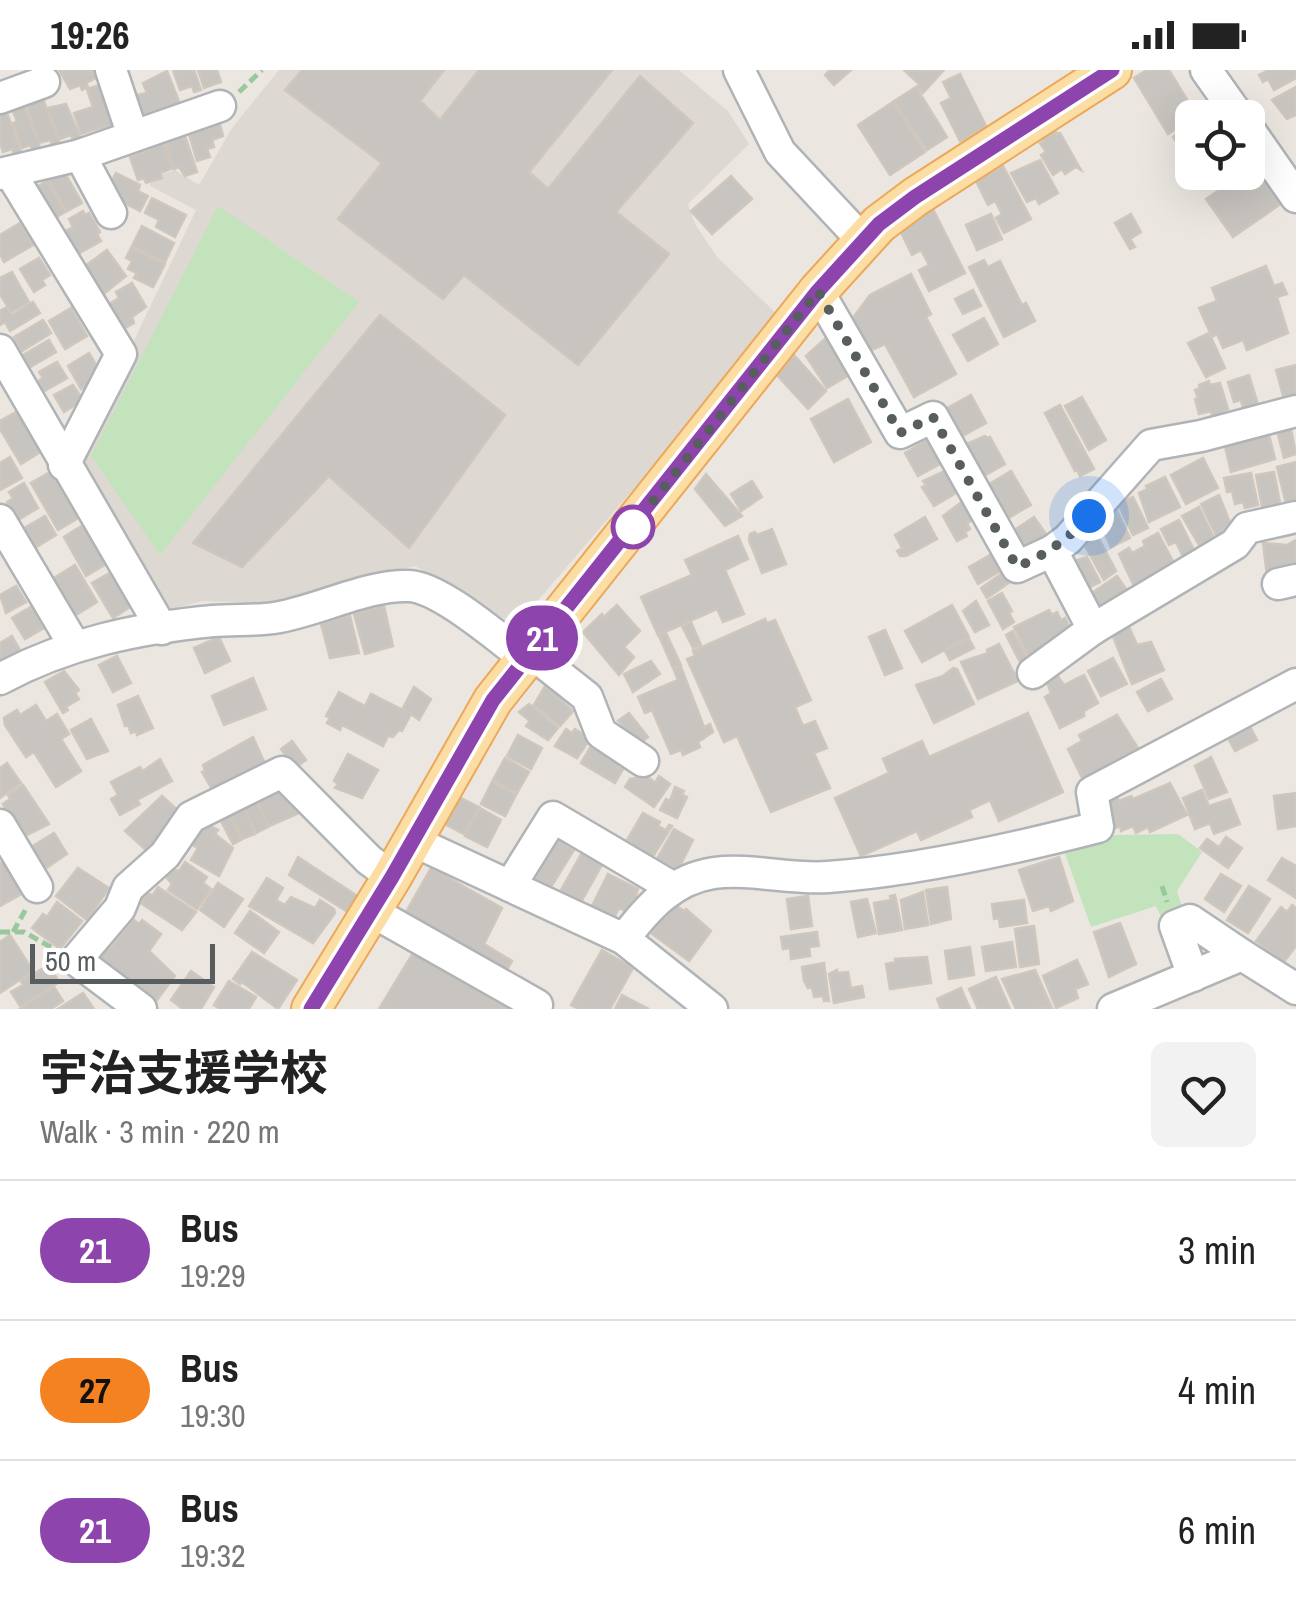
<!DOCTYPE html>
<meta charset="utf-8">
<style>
:root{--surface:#fff;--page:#f2f2f2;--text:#222;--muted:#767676;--line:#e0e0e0}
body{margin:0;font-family:"Archivo Narrow","Noto Sans JP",sans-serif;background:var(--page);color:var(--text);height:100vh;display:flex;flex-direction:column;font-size:38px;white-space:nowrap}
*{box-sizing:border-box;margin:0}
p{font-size:32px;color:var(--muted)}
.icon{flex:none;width:55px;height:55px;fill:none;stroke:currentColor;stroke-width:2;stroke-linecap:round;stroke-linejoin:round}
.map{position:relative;height:939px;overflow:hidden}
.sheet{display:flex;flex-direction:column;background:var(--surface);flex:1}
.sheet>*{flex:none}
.badge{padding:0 20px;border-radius:32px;font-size:35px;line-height:65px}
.tools{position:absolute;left:1175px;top:30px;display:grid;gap:20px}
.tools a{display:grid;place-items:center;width:90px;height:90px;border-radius:15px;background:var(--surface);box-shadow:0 10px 40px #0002;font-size:50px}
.scale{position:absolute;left:30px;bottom:25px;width:185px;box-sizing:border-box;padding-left:10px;border:5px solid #585d60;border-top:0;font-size:28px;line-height:35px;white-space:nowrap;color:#585d60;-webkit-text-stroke:8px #fff;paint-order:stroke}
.you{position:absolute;width:50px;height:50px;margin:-25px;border:8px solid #fff;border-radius:50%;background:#1a73e8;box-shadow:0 0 0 15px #1a73e833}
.map>.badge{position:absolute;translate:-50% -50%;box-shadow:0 0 0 5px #fff}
.round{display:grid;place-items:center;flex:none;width:105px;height:105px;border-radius:15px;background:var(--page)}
.summary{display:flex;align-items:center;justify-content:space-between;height:170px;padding:0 40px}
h1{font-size:48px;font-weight:700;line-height:75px}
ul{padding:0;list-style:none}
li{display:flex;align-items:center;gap:30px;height:140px;padding:0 40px;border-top:2px solid var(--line)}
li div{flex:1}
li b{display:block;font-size:38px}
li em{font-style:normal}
li .badge{min-width:110px;font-weight:700;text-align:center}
.status{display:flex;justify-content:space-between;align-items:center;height:70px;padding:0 50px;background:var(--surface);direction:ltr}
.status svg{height:28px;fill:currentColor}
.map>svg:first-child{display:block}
.education{fill:#ddd8d1}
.green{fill:#c3e3bc}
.building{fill:#c8c4bf;stroke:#cfc7be;stroke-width:2.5}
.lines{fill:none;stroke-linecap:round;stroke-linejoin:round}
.minor-casing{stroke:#b0b4b7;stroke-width:35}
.major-casing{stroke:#eca858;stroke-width:42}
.path{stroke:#99c89d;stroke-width:5;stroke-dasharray:10 5;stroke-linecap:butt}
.minor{stroke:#fff;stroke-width:30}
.major{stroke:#fcdea4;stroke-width:38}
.line-casing{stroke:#fff;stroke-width:22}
.line{stroke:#8e44ad;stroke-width:15}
.walk{stroke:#585d60;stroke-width:10;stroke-dasharray:0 18}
.stop-dot{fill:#fff;stroke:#8e44ad;stroke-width:5}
</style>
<div class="status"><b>19:26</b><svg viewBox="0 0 49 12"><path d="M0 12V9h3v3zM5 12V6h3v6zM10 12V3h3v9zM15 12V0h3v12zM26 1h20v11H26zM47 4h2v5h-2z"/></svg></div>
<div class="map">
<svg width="1296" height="939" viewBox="0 0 1296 939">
<rect width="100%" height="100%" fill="#ebe7e0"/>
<polygon class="education" points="279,0 679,0 728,41 749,74 688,134 695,154 717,187 780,247 524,547 508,551 415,496 272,533 203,531 159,542 74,397 196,140 150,116 151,108 175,100 199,115 232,58"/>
<g class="green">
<polygon points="218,136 359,232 160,485 91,386"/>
<polygon points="1178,764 1202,782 1177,821 1183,840 1161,847 1156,836 1091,857 1062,775 1109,765"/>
</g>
<g class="building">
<polygon points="59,0 92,0 96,8 86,13 88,17 82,20 80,15 70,19"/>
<polygon points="173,0 194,0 201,20 194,22 192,16 180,20"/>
<polygon points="198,0 217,0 221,12 204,18"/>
<polygon points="302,0 444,0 420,31 440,50 479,0 612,0 529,102 548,119 640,6 693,53 616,142 669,184 578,295 464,205 443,229 338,149 382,93 285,20"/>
<polygon points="830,0 851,0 834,15 825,5"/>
<polygon points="944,0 923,23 917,17 919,14 905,1"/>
<polygon points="1147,0 1169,0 1197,46 1168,64 1134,8"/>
<polygon points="1269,0 1296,0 1296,8 1274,20 1268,9 1263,12 1259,5"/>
<polygon points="167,1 182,39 139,55 128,27 147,23 143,13"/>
<polygon points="960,4 987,58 960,71 941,33 951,28 943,12"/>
<polygon points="109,12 108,39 113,54 81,64 74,43 93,37 87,19"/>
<polygon points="916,17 947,67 927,80 894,31"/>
<polygon points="1296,17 1296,45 1287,49 1272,30"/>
<polygon points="42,26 60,75 53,78 50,70 39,73 25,29"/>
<polygon points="893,32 925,82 890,105 858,55"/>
<polygon points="66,34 81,69 74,72 71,65 60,69 48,38"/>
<polygon points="24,35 41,80 34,83 30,75 22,78 13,53 17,51 12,39"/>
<polygon points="6,40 22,85 15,87 12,79 3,82 0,73 0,43"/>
<polygon points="219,51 223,66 212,70 214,77 207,79 210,87 197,91 188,61"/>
<polygon points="1192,52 1192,74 1183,81 1173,67"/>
<polygon points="1054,59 1057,64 1060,63 1081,100 1076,97 1065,104 1062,99 1053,105 1041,85 1046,82 1040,73 1044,71 1041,66"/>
<polygon points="183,60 197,102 185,106 179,97 174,99 164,66"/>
<polygon points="162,69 173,98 160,103 162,108 146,113 144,108 138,110 130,87 150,80 148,74"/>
<polygon points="1040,90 1058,123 1039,134 1036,128 1027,132 1011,103"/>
<polygon points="1255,95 1282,133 1233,167 1206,129"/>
<polygon points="1003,96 1031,149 1004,163 996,148 1002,144 995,131 988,135 976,111"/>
<polygon points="65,103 82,133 67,141 48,109"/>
<polygon points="116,103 140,115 138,121 148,126 140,141 109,125 108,118"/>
<polygon points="731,106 752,129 712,164 691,141"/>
<polygon points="47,111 65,142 50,151 32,120"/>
<polygon points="152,128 186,145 175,167 156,157 159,150 145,143"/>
<polygon points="933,139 965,203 929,221 919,200 929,195 921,180 912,185 898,156"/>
<polygon points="83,141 85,145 89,143 100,162 97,164 101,171 74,186 62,163 73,157 69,149"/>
<polygon points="991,144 1002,169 977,180 966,155"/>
<polygon points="1131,144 1141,162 1130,169 1135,177 1130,179 1115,153"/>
<polygon points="20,153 33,175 4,192 0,184 0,165"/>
<polygon points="142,156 174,173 165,192 132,176"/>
<polygon points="131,178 165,194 153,217 134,208 137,203 128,199 132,191 126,188"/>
<polygon points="107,180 126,206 101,226 81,199"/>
<polygon points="39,188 50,205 42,210 45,215 34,222 20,199"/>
<polygon points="984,190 988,197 1000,191 1022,235 1026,233 1035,251 1004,267 969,197"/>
<polygon points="1266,196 1274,216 1282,213 1287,224 1277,227 1288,263 1247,280 1243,270 1223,278 1217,264 1212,267 1199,238 1217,231 1212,218"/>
<polygon points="12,202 29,232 11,242 0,224 0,208"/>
<polygon points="911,204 931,244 926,247 956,304 914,327 885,274 865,283 849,253 870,225"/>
<polygon points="132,213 146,237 132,247 134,253 120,261 106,236 119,228 116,222"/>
<polygon points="973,220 981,236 963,244 955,229"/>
<polygon points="33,232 40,243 10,261 5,252 0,255 0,241 7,237 12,245"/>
<polygon points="71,238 87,266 65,279 49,251"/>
<polygon points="380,245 505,345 409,478 329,406 242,497 193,473"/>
<polygon points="984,248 998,274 968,291 953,265"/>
<polygon points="43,250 51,263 22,281 14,267"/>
<polygon points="1209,263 1225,298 1206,307 1188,273"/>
<polygon points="828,266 854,302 827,318 806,286"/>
<polygon points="49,270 56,282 25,300 18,288"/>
<polygon points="89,283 98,298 91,302 96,311 81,319 68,296"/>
<polygon points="794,285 826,321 808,339 777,305"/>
<polygon points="57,292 67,308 41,323 35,313 43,308 39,302"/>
<polygon points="1296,295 1296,330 1285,333 1276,300"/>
<polygon points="1249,305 1259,338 1244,342 1241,330 1234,332 1228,312"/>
<polygon points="1209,311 1210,315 1220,313 1228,339 1223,341 1224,346 1213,349 1211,341 1199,344 1195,329 1198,328 1195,320 1200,318 1199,315"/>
<polygon points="73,315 83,330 64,342 54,325"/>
<polygon points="971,325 986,353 957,369 942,341"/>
<polygon points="1082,327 1106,370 1089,380 1065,336"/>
<polygon points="848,329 871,372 834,392 811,349"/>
<polygon points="1060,335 1094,399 1080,406 1077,400 1075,401 1045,343"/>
<polygon points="18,341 42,381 21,394 0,359 0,351"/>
<polygon points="1290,354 1296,384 1284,388 1276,357"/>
<polygon points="1268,361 1275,389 1231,402 1224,372"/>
<polygon points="985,366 987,368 990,367 1005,394 982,407 962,376"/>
<polygon points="930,368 947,390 918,406 905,383"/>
<polygon points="10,387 22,408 0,420 0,393"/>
<polygon points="1203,388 1218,418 1186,434 1171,405"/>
<polygon points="1296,392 1296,436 1287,438 1277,397"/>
<polygon points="949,399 961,420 934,436 922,417 926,415 923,411"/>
<polygon points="52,401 80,447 58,460 31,413"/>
<polygon points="1011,401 1031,435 1005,450 986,416"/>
<polygon points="1274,402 1281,438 1263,442 1256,405"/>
<polygon points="1251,403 1258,435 1245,438 1243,432 1235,434 1232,421 1227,422 1224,408"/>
<polygon points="706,404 742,446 725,456 695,419"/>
<polygon points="1165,407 1180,437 1149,452 1139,423 1148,419 1146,416"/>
<polygon points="752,411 762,427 741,441 731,424"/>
<polygon points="24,413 38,438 18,450 7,432 13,428 9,422"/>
<polygon points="1219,425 1231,455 1216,465 1201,434"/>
<polygon points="1133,427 1148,458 1133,465 1118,434"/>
<polygon points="963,431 973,450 967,453 970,459 965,462 967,466 957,471 943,446"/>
<polygon points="1199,437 1214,468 1199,475 1182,446"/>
<polygon points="1116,439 1130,468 1111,477 1099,451 1105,444"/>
<polygon points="45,446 56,465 33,479 21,460"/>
<polygon points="925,447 937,469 906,486 900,486 897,481 902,478 895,465"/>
<polygon points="1034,447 1048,467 1023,483 1010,463"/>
<polygon points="1179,450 1195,482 1183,487 1176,472 1169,475 1161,459"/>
<polygon points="83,455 106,494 86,506 64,467"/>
<polygon points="772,459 786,494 762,503 749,470 750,464 755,462 757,465"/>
<polygon points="1158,463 1175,495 1134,516 1119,484 1129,478 1132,483 1145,476 1143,471"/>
<polygon points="1097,465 1116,501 1104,510 1083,472"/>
<polygon points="738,466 748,489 725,500 744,544 723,552 717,539 658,565 641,527 692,505 685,490"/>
<polygon points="1296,470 1296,499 1267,505 1263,473 1287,475"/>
<polygon points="992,484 1002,500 978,514 969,497"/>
<polygon points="1087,487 1100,512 1082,521 1068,493"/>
<polygon points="75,495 97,532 71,548 49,511"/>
<polygon points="113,501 133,535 113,548 92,513"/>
<polygon points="1004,502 1010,512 987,528 981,518"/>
<polygon points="1117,506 1128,522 1100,541 1089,525"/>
<polygon points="16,516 26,532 6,543 0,525"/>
<polygon points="1002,523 1012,541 1009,543 1014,552 1003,559 988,531"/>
<polygon points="976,531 989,555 975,562 963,541"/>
<polygon points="617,535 640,561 624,577 634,587 619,605 583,562 602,544 604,547"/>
<polygon points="952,535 969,567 922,592 905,561"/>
<polygon points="384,536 393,576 365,584 354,544"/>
<polygon points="31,537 44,558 25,569 12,548"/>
<polygon points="1049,540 1052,545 1057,542 1061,550 1065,548 1072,561 1030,589 1014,557"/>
<polygon points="350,546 359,583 330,588 321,554"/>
<polygon points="765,549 767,553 775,550 811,630 795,637 803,656 815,651 827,678 814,683 830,718 771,742 737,666 724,672 687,589 695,586 693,581"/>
<polygon points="691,552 701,575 693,578 682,556"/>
<polygon points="1127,552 1137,575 1151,572 1164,600 1132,614 1110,559"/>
<polygon points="885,560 902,598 885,605 869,567"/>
<polygon points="1013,561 1028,590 1021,594 1006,565"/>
<polygon points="666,563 681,595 673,598 659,566"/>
<polygon points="12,566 20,580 0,592 0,573"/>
<polygon points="219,567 230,591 205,603 194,578"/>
<polygon points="969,569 974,578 950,590 945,581"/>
<polygon points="999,574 1018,611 978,629 961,592 988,583 987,580"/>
<polygon points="117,586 131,613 113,622 99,595"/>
<polygon points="1113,588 1127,614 1101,626 1088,601"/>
<polygon points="651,591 660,604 633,622 624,604"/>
<polygon points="681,597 704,657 710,654 713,662 698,672 700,677 683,685 681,680 671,684 652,640 645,643 638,627 678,610 674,600"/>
<polygon points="953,598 957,599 974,634 934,653 916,615 943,606"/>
<polygon points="64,601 79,620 75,623 79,629 66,637 68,640 63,643 45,612"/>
<polygon points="1057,605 1064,615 1084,605 1098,633 1084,641 1084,646 1060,658 1045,627 1051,623 1046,610"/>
<polygon points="253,608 266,639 224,655 212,626"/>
<polygon points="1161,609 1172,629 1148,641 1137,622"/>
<polygon points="545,616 573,641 560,656 534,635"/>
<polygon points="414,617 431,629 419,650 403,638"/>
<polygon points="339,622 365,636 371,624 411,644 402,661 399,660 393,667 388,666 383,676 342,655 340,660 327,653 330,648 326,646"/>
<polygon points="138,626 153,658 137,665 136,661 131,663 128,655 125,656 118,635"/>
<polygon points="529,634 558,658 548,670 526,656 530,651 519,642"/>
<polygon points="36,635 46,651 57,644 69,664 61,669 81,701 56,717 34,682 26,687 5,655 4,648 17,640 20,645"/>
<polygon points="629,643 648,667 640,673 618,651"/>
<polygon points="1028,643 1063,722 999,751 990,730 969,740 972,747 921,770 917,761 861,786 835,728 889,703 883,689 922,671 929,687"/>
<polygon points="1117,645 1138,678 1083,710 1068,679 1082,671 1079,665"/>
<polygon points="91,649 108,681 87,689 71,660"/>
<polygon points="1248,653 1257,670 1235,681 1226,664"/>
<polygon points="566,659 572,663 575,659 590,669 577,688 555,676"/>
<polygon points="518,665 542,678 531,699 507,686"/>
<polygon points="253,667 266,696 213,721 202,702 205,701 203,695"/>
<polygon points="292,671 306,690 295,698 281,679"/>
<polygon points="591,676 597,676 620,692 617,697 623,699 615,713 581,693"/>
<polygon points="348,684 378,700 362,728 335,718 338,714 334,711"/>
<polygon points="1211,687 1227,722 1209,729 1195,696"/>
<polygon points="505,688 529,702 517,723 493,710"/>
<polygon points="160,689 172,711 137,730 140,734 120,745 111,729 118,725 111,712 140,697 143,701"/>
<polygon points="7,693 21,713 0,728 0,698"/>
<polygon points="644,703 655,713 659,706 670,714 654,737 625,717 630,709 641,707"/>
<polygon points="492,712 516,725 505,746 481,734"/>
<polygon points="285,713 304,741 269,756 256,726"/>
<polygon points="1170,713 1187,745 1150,762 1148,757 1136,763 1133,756 1121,761 1120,756 1112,760 1099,730 1116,726 1119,731 1131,726 1133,729"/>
<polygon points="23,715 49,754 19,769 3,734 10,729 8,725"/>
<polygon points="675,717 684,721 682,725 687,727 677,748 660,740 666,729 670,731"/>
<polygon points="1202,720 1209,736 1230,729 1240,754 1214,764 1210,753 1195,759 1183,728"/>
<polygon points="1296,723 1296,756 1278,759 1274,726"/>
<polygon points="455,725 479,737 464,764 441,752"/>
<polygon points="162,726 180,742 147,781 125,761"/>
<polygon points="255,727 268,757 256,763 242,732"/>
<polygon points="242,734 255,764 242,769 229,739"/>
<polygon points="480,738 501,750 487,777 465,766"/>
<polygon points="228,740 241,770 233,774 218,745"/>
<polygon points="643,743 660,752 658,756 666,760 669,755 672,756 652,788 629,776 631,772 627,770"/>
<polygon points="203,752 218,760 215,764 233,778 219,806 191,790 198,778 190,774"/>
<polygon points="674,759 693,770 678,800 657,789"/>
<polygon points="54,763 67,784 42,801 28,779"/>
<polygon points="554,767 574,780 551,817 533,807"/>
<polygon points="1226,767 1242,778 1228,798 1200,778 1207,769 1219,777"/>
<polygon points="583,781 603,793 581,832 561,820"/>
<polygon points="298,787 362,829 351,844 289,805"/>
<polygon points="1059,787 1073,831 1051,841 1049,836 1033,841 1019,800"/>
<polygon points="11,788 25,822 0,836 0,793"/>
<polygon points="1282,788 1296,796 1296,828 1268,810"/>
<polygon points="185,792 207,807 203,813 211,819 197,839 168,820 172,814 166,807 171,799 179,801"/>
<polygon points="78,798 109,818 87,850 56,826"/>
<polygon points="431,798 502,838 484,874 512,891 502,908 402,849"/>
<polygon points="608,804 638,819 630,844 619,838 614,848 592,836"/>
<polygon points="1221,804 1241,816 1224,842 1205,829"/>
<polygon points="267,808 283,818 276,830 285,835 291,827 315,838 320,830 334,839 335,843 313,873 249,836"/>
<polygon points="218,813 243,829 224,857 200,840"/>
<polygon points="1249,816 1270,829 1248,863 1227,850"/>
<polygon points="158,817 196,842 182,860 142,834 145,823 153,825"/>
<polygon points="947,817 951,849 931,854 926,820"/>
<polygon points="923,822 928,855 905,859 901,830"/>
<polygon points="895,825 902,860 879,864 874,833 891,830 890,826"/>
<polygon points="808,826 812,856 791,859 787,829"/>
<polygon points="867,829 876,863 858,867 851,832"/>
<polygon points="1024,830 1027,853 1000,857 999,848 994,849 992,834"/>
<polygon points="57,832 82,851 60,879 32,858 43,844 47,847"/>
<polygon points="674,834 684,841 686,839 711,861 689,891 652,864 662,846 665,848"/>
<polygon points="1292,835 1296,838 1296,876 1284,892 1256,871 1281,837 1287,842"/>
<polygon points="250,841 279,862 264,883 235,863"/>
<polygon points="133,849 139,854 142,850 161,864 149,881 175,906 154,934 96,891 108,875 111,878"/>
<polygon points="1120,853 1136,894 1109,907 1094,862"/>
<polygon points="1034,856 1039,894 1020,897 1015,859"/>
<polygon points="817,862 819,876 809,877 810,886 791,889 790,878 783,879 781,867"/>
<polygon points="10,865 33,901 0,923 0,872"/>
<polygon points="1012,872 1016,897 986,901 982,877"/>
<polygon points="970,877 974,905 949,909 945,881"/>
<polygon points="602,880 633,898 610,939 579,939 571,935"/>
<polygon points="252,882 297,910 278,939 242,912 240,914 233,909"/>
<polygon points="413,883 509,939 379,939"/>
<polygon points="927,887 931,913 890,919 886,894 896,892 895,889"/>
<polygon points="1077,890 1088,914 1075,919 1078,928 1056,938 1043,906"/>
<polygon points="824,893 829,931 824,931 823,926 814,927 812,917 808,918 804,911 802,897"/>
<polygon points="49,895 59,912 20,936 11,922 23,915 21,911"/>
<polygon points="837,900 837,903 848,902 851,918 862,916 864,927 834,933 829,904"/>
<polygon points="1035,900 1052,938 1016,939 1002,909"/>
<polygon points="191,901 214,917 201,939 183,939 171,930"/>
<polygon points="996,907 1010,939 978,939 969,919"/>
<polygon points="229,911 256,927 249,939 220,939 214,935"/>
<polygon points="54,917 63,931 51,939 20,939"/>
<polygon points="961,918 970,939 941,939 937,929"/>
<polygon points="83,923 94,939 58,939"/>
<polygon points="622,925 649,939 615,939"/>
</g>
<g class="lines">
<g class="minor-casing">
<g id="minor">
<polyline points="111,0 133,66"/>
<polyline points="739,0 780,82 864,172"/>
<polyline points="1206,0 1240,48"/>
<polyline points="0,28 44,12"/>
<polyline points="1248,58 1296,127"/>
<polyline points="80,85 111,143"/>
<polyline points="0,104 80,85 220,36"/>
<polyline points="11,104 121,284 64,395"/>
<polyline points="818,221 900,363 933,347 1017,497 1052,481"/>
<polyline points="0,280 162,559"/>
<polyline points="0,450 74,575"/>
<polyline points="1278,514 1296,510"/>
<polyline points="1093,559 1052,481 1068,469 1151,375 1201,366 1296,341"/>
<polyline points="530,582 587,627 601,663 643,691"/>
<polyline points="1033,603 1093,559 1235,474 1247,458 1296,447"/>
<path d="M0,609C66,573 139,558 213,551C233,549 254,551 274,548C315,542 368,514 409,516C440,517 499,569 525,588"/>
<polyline points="0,755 37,817"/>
<polyline points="411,770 624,869 712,939"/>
<polyline points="510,816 553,747 672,817"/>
<polyline points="371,841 537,935"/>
<path d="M624,869C648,837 673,809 714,803C751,798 791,810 828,807C915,801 1013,779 1098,757L1092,722L1296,614"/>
<polyline points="1193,906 1175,856 1190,850 1242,885"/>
<polyline points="141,939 76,890 120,838 128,818 165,785 191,747 282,702 369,790 392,807"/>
<polyline points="1113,939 1242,885 1296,919"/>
</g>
</g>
<g class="major-casing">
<polyline id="major" points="311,939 392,807 493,630 818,221 879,154 915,127 1112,0"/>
</g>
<g class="path">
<polyline points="239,22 262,0"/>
<polyline points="1162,816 1167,832"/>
<polyline points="0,862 24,862 56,880"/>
<polyline points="13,862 27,837"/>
</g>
<use href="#minor" class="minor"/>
<use href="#major" class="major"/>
</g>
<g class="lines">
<g class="line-casing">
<polyline id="line" points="311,939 392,807 493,630 818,221 879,154 915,127 1112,0"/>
</g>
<use href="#line" class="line"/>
<path class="walk" d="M633,457L621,472L818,221L900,363L933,347L1017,497C1047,484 1067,470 1089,446"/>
</g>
<circle class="stop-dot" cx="633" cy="457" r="20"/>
</svg>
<div class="tools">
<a><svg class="icon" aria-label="locate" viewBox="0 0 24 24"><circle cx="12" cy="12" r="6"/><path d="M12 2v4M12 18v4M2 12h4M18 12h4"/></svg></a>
</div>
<div class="scale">50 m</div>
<div class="you" style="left:1089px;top:446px"></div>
<b class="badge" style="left:542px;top:568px;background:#8e44ad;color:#fff">21</b>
</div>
<section class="sheet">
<div class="summary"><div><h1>宇治支援学校</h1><p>Walk · 3 min · 220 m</p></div><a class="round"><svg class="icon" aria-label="heart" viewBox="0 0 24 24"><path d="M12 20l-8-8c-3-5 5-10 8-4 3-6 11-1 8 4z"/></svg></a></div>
<ul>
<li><span class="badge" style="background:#8e44ad;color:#fff">21</span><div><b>Bus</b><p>19:29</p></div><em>3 min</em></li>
<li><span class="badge" style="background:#f58220;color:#111">27</span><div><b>Bus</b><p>19:30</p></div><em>4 min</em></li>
<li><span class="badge" style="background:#8e44ad;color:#fff">21</span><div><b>Bus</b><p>19:32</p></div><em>6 min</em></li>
</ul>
</section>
